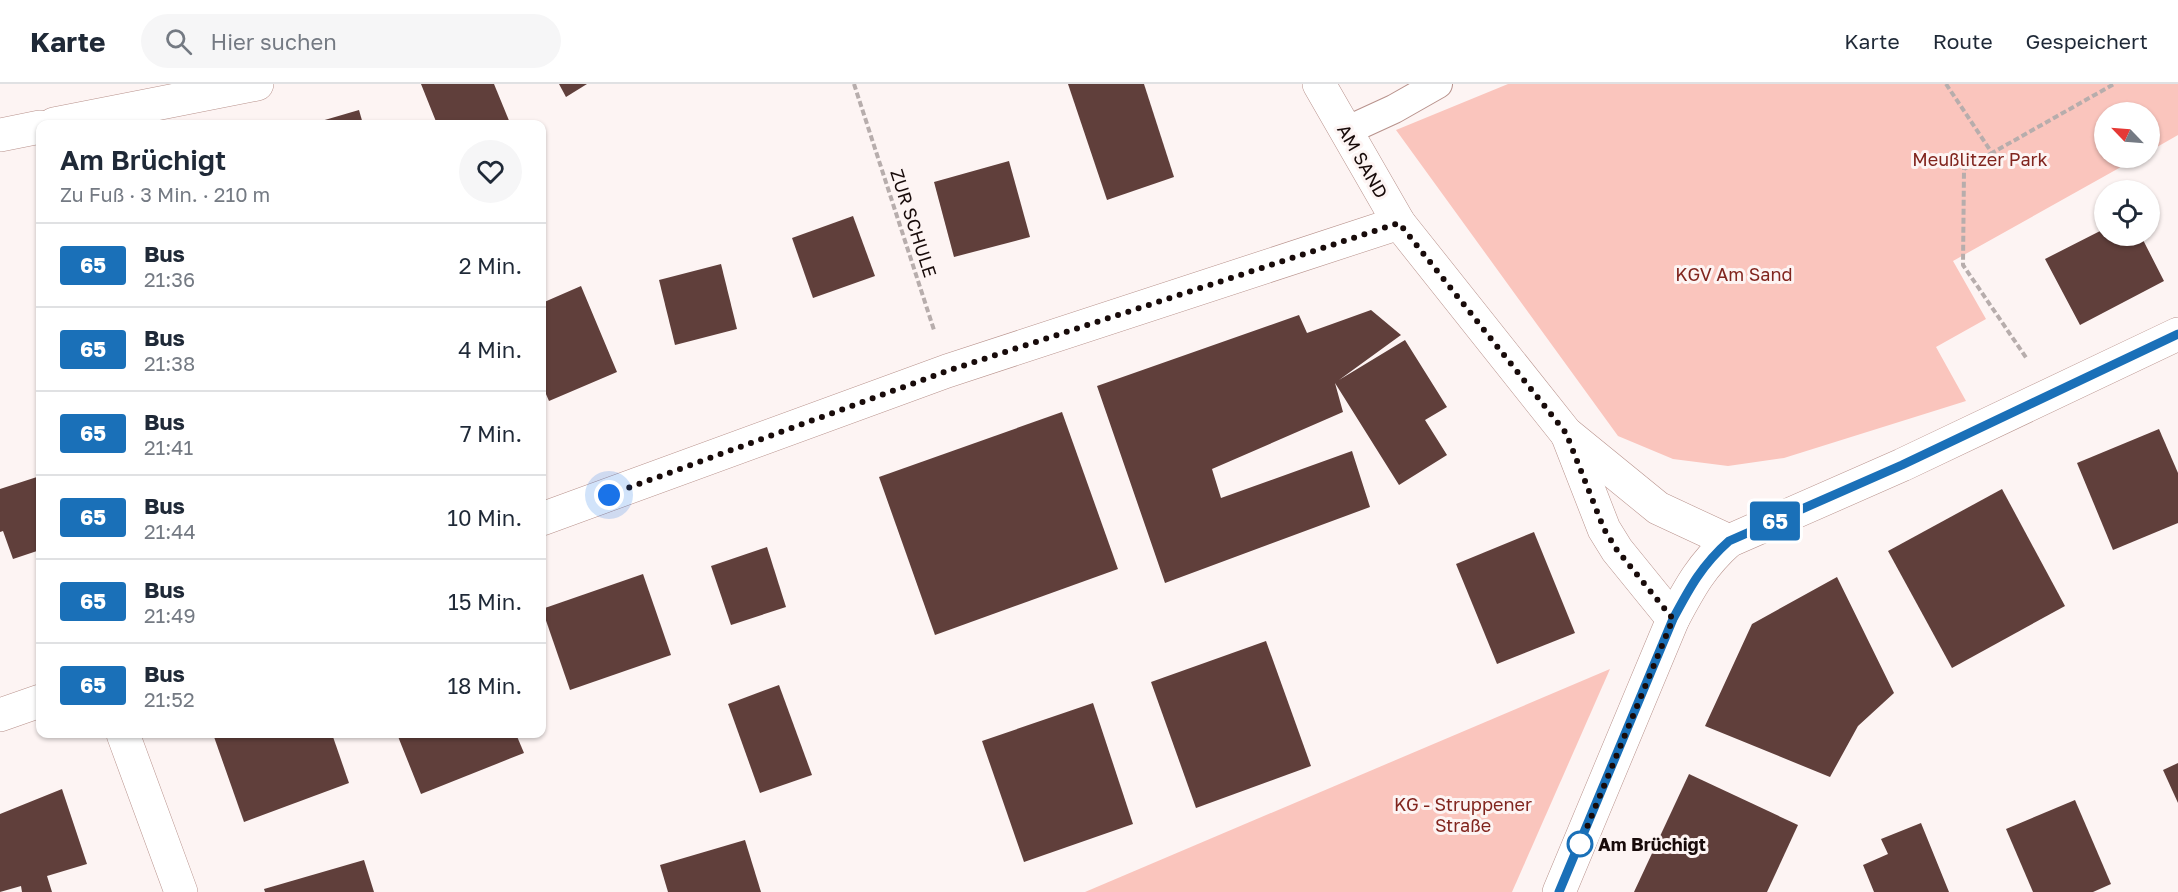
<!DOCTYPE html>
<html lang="de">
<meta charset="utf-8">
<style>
:root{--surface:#fff;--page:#f6f6f7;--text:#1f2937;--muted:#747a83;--line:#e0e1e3}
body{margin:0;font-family:"Golos Text",sans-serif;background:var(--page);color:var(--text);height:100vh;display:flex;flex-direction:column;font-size:22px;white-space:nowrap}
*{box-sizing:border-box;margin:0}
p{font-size:20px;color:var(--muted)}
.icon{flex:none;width:33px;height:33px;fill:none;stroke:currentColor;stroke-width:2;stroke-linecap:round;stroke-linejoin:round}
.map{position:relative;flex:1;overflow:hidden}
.drawer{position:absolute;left:36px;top:36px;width:510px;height:618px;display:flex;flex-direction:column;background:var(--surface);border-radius:12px;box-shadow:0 2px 4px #0004}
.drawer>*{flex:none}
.badge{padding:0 12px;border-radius:4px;font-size:21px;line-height:39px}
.needle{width:39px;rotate:295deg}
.controls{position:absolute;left:2094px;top:18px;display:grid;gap:12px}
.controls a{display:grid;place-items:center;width:66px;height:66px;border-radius:50%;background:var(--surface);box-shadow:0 2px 4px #0004;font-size:30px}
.you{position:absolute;width:30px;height:30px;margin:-15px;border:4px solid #fff;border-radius:50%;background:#1a73e8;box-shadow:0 0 0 9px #1a73e833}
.map>.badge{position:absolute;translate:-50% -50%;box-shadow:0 0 0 3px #fff}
.round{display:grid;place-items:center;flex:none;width:63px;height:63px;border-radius:32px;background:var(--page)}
.headline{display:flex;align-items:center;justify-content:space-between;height:102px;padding:0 24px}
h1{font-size:28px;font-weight:600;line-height:45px}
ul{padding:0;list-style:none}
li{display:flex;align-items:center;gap:18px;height:84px;padding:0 24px;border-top:2px solid var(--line)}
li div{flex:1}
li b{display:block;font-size:22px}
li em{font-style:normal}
li .badge{min-width:66px;font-weight:700;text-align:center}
header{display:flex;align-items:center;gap:36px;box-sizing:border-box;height:84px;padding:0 30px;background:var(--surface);border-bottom:2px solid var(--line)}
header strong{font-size:28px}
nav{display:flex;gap:33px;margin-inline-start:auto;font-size:21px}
.search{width:420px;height:54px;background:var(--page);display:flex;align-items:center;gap:15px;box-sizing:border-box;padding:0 21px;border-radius:33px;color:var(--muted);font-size:22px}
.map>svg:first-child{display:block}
.green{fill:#fac5bd}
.building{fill:#603f3b}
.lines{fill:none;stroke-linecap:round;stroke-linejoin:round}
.service-casing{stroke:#b8928c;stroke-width:30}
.minor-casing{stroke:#b8928c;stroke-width:34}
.path{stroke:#b7adac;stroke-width:4;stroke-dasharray:6 3;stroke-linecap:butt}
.service{stroke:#fff;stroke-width:28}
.minor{stroke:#fff;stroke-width:33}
.line-casing{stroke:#fff;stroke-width:14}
.line{stroke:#1a70b8;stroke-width:9}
.walk{stroke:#180b0a;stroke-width:6;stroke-dasharray:0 10.8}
.stop-dot{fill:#fff;stroke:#1a70b8;stroke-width:3}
.labels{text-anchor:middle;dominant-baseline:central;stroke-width:6;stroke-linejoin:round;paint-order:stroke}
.park-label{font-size:18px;fill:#81251e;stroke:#fdf4f3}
.street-label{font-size:18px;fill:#180b0a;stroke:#fdf4f3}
.stop-label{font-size:18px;font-weight:bold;fill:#180b0a;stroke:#fdf4f3;text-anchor:start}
</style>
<header>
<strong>Karte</strong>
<div class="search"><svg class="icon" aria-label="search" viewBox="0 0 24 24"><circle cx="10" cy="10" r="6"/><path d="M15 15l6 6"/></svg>Hier suchen</div>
<nav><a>Karte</a><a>Route</a><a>Gespeichert</a></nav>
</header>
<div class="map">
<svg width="2178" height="808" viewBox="0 0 2178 808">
<rect width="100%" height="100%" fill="#fdf4f3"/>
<g class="green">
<polygon points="1508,0 2178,0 2178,51 2150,67 2150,28 2104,28 2104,74 2137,74 1953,177 1986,235 1936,263 1966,317 1784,374 1728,382 1673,375 1618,352 1396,46"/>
<polygon points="1610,585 1512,808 1085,808"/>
</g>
<g class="building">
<polygon points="421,0 494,0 510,39 437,40"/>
<polygon points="559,0 587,0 566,13"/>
<polygon points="1068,0 1144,0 1174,93 1107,116"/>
<polygon points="359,26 363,40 311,40"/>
<polygon points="1009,77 1030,153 954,173 934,98"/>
<polygon points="853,132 875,192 813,214 792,154"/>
<polygon points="2104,145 2104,152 2141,152 2164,197 2080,241 2045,175"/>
<polygon points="721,180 737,245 675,261 659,196"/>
<polygon points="581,202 617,288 549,317 542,301 542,256 546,254 542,243 542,219"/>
<polygon points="1371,226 1401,251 1339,296 1405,256 1447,323 1425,336 1447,371 1399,401 1335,299 1343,328 1212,385 1221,414 1352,367 1370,423 1165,499 1097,302 1299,231 1307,249"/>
<polygon points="1062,328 1118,485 935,551 879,393"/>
<polygon points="2159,345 2178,389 2178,439 2113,466 2077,379"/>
<polygon points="40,392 40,466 13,475 3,447 0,448 0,405"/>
<polygon points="2002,405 2065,522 1952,584 1888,467"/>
<polygon points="1534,448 1575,549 1497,580 1456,480"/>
<polygon points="767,463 786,523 731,541 711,482"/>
<polygon points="643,490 671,571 570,606 542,525"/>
<polygon points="1837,493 1894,609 1858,642 1830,693 1705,642 1752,540"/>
<polygon points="1266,557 1311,682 1196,724 1151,598"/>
<polygon points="779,601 812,691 760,709 728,620"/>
<polygon points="1093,619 1133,740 1024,778 982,657"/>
<polygon points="213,650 332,650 349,699 244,738"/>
<polygon points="397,650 516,650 524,669 421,710"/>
<polygon points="2178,679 2178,719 2163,686"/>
<polygon points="1689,690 1798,741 1767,808 1634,808"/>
<polygon points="62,705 87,780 47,792 52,808 22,808 21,802 0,808 0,730"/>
<polygon points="2075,716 2111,800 2093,808 2033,808 2006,745"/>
<polygon points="1921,739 1949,808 1874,808 1863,781 1888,770 1881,755"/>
<polygon points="745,756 761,808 668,808 660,781"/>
<polygon points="364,776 374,808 265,808 264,805"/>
</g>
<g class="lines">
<g class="service-casing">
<polyline id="service" points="1346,47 1394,25 1438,0"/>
</g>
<g class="minor-casing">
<g id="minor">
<polyline points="1319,0 1399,139 1566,349 1658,424 1729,457"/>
<polyline points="54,40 257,0"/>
<polyline points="0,51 40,43"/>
<polyline points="1567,350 1604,445 1617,466 1673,535"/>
<polyline points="542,435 947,287 1399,139"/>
<polyline points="0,631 40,617"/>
<polyline points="123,650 181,808"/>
<path d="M1559,808L1673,535C1690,503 1702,481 1729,457L1902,381L2178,250"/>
</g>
</g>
<g class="path">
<polyline points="854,0 934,246"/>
<polyline points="1946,0 1992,69 2114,0"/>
<polyline points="1992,69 1964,85 1963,181 2027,275"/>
</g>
<use href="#service" class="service"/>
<use href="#minor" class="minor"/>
</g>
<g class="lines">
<g class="line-casing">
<path id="line" d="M1559,808L1673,535C1690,503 1702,481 1729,457L1902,381L2178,250"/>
</g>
<use href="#line" class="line"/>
<polyline class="walk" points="609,411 947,287 1399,139 1566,349 1604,445 1617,466 1673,535 1580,760"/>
</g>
<circle class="stop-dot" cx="1580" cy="760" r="12"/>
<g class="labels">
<g class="park-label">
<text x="1980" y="75">Meußlitzer Park</text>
<text x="1734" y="190">KGV Am Sand</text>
<text x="1463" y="720">KG - Struppener<tspan x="1463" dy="21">Straße</tspan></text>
</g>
<g class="street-label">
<text transform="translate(1363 77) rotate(60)">AM SAND</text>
<text transform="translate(914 139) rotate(72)">ZUR SCHULE</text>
</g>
<g class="stop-label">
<text x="1598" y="760">Am Brüchigt</text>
</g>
</g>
</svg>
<div class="controls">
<a><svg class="needle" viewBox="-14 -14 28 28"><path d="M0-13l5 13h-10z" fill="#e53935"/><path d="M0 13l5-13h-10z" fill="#747a83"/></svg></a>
<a><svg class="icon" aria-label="locate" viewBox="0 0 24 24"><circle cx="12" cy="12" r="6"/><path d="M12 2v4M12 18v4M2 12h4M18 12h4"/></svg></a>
</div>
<div class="you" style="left:609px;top:411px"></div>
<b class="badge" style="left:1775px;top:437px;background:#1a70b8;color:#fff">65</b>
<section class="drawer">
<div class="headline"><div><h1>Am Brüchigt</h1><p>Zu Fuß · 3 Min. · 210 m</p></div><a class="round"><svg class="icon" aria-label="heart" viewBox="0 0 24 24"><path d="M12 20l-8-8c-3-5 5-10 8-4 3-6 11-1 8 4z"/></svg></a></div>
<ul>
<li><span class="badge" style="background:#1a70b8;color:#fff">65</span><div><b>Bus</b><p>21:36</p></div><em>2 Min.</em></li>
<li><span class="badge" style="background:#1a70b8;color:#fff">65</span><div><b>Bus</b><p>21:38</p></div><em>4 Min.</em></li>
<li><span class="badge" style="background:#1a70b8;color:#fff">65</span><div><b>Bus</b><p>21:41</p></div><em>7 Min.</em></li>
<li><span class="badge" style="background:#1a70b8;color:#fff">65</span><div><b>Bus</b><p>21:44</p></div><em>10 Min.</em></li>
<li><span class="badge" style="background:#1a70b8;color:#fff">65</span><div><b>Bus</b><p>21:49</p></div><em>15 Min.</em></li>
<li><span class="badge" style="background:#1a70b8;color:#fff">65</span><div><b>Bus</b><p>21:52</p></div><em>18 Min.</em></li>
</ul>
</section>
</div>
